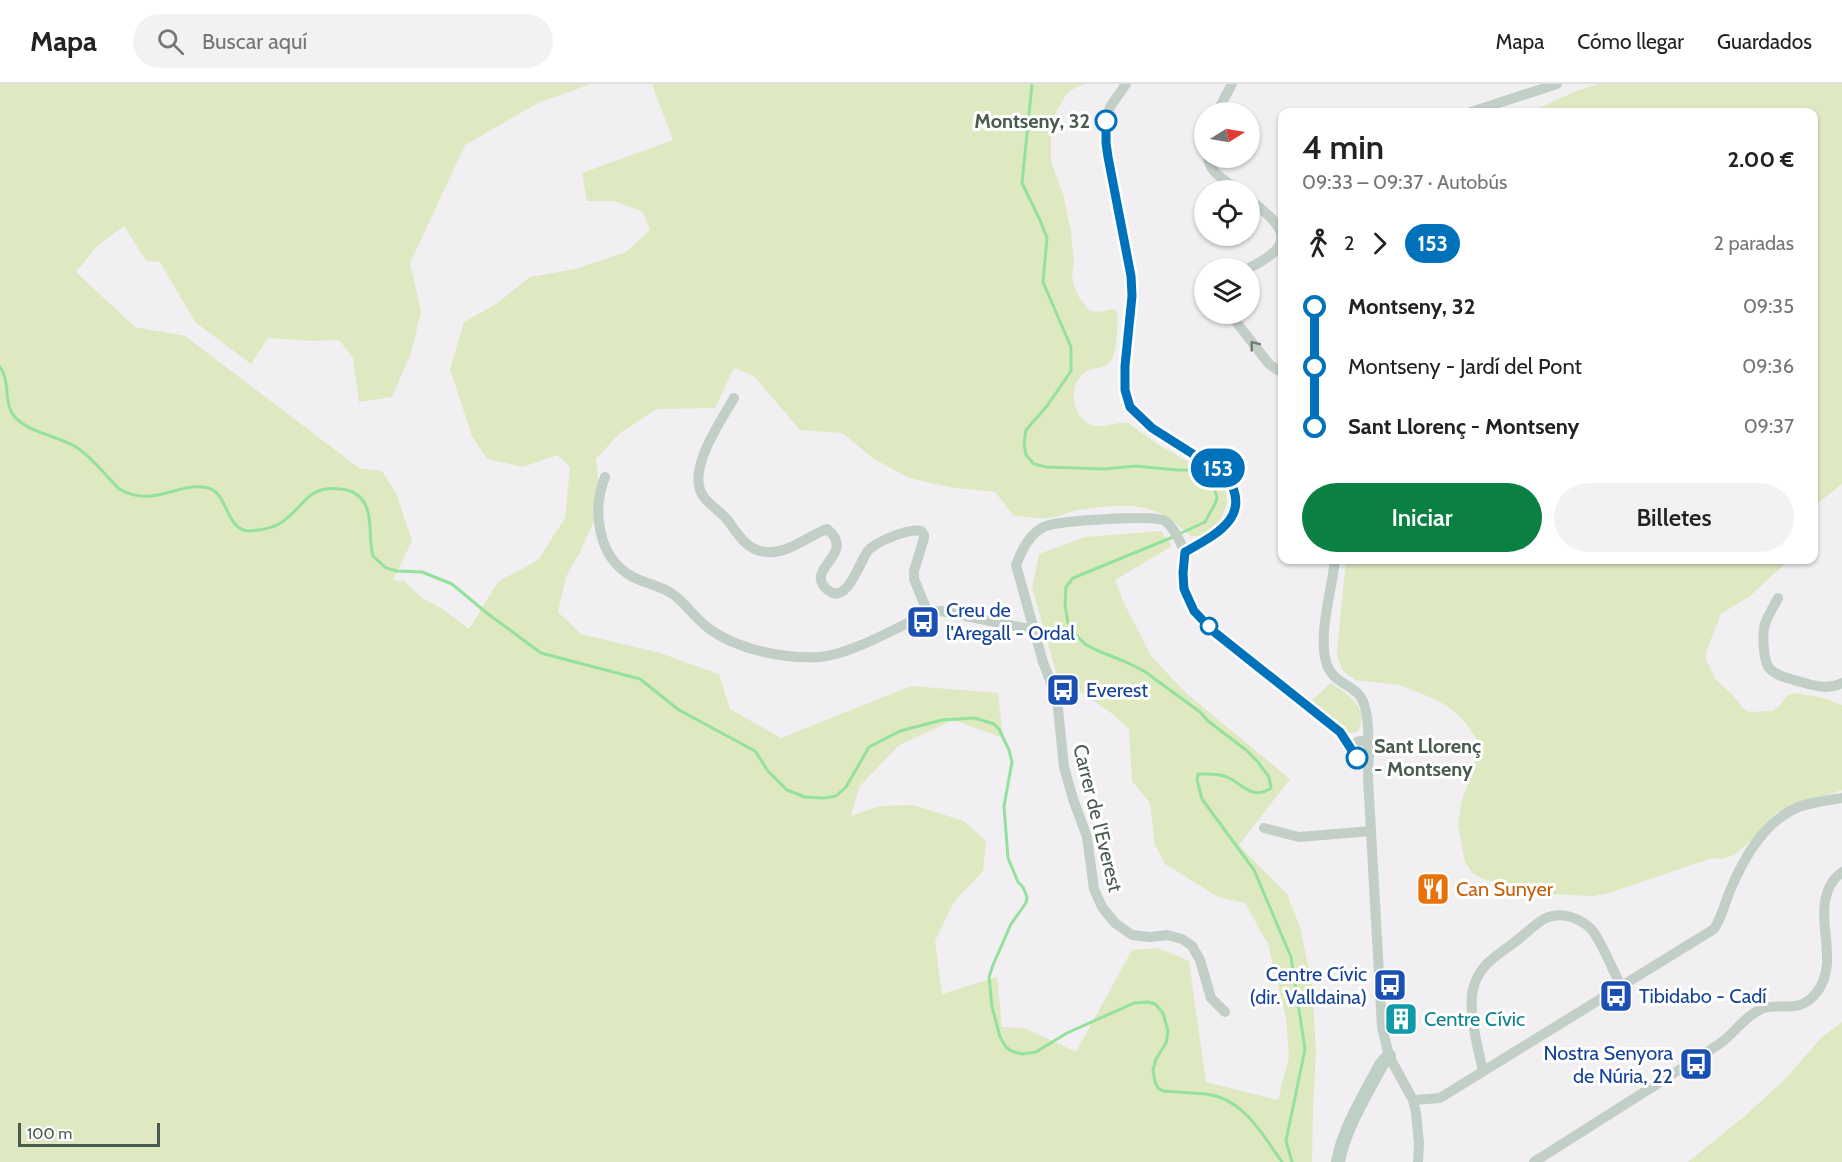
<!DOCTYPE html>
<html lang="es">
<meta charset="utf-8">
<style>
:root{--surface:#fff;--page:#f2f2f2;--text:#222;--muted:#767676;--line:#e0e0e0;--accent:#0b8043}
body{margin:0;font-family:Cabin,sans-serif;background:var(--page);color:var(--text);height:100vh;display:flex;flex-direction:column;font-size:22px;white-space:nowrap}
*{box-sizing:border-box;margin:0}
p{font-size:20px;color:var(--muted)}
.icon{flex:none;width:33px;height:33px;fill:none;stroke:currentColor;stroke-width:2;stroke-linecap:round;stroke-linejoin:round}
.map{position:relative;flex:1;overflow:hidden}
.panel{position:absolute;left:1278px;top:24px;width:540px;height:456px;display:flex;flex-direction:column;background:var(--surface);border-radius:12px;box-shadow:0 2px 4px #0004}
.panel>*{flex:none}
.badge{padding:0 12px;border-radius:20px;font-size:21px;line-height:39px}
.needle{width:39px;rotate:79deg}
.tools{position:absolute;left:1194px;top:18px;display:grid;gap:12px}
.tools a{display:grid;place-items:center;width:66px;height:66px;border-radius:50%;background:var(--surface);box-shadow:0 2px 4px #0004;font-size:30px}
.scale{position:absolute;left:18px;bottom:15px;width:142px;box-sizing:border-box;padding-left:6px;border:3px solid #495a4f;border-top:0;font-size:16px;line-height:21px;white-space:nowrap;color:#495a4f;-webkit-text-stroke:4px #fff;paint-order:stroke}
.map>.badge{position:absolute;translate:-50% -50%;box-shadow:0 0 0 3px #fff}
.legs{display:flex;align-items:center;gap:9px;height:66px;padding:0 24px;font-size:20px}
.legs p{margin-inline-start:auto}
.headline{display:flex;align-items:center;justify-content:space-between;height:102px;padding:0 24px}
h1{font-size:33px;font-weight:600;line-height:45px}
.primary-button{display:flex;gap:12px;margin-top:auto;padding:12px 24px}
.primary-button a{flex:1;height:69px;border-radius:36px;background:var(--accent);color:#fff;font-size:24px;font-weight:600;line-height:69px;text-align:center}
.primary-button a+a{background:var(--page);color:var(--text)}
ul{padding:0 24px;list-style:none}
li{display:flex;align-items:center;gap:21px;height:60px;font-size:22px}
li i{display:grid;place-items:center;width:9px;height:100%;margin:0 8px;background:currentColor}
li i::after{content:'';width:15px;height:15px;margin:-8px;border:4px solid;border-radius:50%;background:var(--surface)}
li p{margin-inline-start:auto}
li:first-child i{background:linear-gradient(#0000 50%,currentColor 0)}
li:last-child i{background:linear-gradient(currentColor 50%,#0000 0)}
header{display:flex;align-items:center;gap:36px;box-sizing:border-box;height:84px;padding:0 30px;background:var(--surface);border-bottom:2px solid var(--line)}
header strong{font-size:28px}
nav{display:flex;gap:33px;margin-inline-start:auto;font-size:21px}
.search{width:420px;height:54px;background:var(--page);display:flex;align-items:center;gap:15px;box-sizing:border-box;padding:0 21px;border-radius:33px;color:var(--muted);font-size:22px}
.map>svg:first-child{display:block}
.green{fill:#dee9c2}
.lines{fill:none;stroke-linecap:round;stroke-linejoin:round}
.stream{stroke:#94e19d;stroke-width:3}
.street{stroke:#c1cfc6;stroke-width:10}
.secondary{stroke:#bed0c6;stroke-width:14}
.oneway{stroke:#6d7d73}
.line-1-casing{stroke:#fff;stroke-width:14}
.line-1{stroke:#0072bc;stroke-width:9}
.stop-1-dot{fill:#fff;stroke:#0072bc;stroke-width:3}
.labels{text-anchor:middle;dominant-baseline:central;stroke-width:6;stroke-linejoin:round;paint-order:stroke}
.stop-label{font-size:20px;font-weight:bold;fill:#495a4f;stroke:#fff;text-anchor:end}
.transit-label{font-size:20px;fill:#164399;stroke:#fff;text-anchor:start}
.street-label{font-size:20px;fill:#495a4f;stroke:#fff}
.food-label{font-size:20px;fill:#c56008;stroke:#fff;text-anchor:start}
.culture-label{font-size:20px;fill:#0d838f;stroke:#fff;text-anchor:start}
</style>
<header>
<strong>Mapa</strong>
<div class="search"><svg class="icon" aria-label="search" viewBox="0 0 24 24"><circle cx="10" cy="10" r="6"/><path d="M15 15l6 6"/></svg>Buscar aquí</div>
<nav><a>Mapa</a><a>Cómo llegar</a><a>Guardados</a></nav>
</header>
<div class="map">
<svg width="1842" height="1078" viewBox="0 0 1842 1078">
<rect width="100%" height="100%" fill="#f1eff1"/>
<g class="green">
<path d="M0,0H591L540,18L465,61L410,179L421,228L411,269L392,313L359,318L353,274L339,256L313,257L268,254L251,280L195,238L160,178L146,177L124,142L97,162L76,188L135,243L185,252L359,384L382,387L396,409L412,457L393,496L404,497L422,514L441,524L469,545L498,498L538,476L565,434L570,383L557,371L523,383L487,375L472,352L450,285L464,238L496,220L530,193L575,185L626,168L650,146L643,128L614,117H587L582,89L673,56L652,0H1085L1073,5L1065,12L1056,28L1051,47V77L1064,113L1071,149L1074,179L1072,192L1074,202L1080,215L1090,227L1099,228L1113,225L1117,228L1118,233C1117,242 1117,262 1114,270C1108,288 1095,281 1084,289C1067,302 1072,337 1095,342C1106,344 1117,337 1128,339L1159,361L1214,392L1225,401L1227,419L1219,441L1201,452H1191C1180,444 1171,433 1157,428C1133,417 1099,423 1074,427C1065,429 1056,434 1047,434C1037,435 1025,432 1014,432L995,408L949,403L909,394L874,375L842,349L800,346L754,292L734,284L715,324L657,325L620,349L596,375L601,422L580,468L566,493L558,528L581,550L660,569L719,590L730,625L781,654L911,602L998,609L1003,654L953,636L898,662L859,703L851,732L880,722L913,721L964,737L986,757L983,787L954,818L935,857L942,910L997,893L1002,943L1024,944L1076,968L1132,866L1158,864L1189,877L1206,998L1278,1016L1289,972L1286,933L1268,860L1245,819L1218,813L1165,780L1155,761L1150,719L1132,697L1129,645L1111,629L1078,606L1060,602L1032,503L1039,470L1085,453L1161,447L1172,462L1115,496L1124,519L1151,572L1187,610L1290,695L1239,761L1287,810L1300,843L1312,900L1316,967L1313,1025L1312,1078H0Z"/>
<polygon points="1599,0 1842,0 1842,400 1814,422 1814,441 1814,28 1518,28 1539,24 1574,8"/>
<polygon points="1346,476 1789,476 1750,512 1721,530 1706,568 1706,576 1716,596 1733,611 1743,624 1749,628 1772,627 1778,623 1788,611 1795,609 1824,614 1842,621 1842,706 1777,728 1753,755 1734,771 1722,775 1713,774 1706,776 1609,809 1593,812 1548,810 1486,796 1473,790 1465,778 1458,741 1461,719 1475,679 1478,657 1465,638 1451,625 1437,616 1400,601 1355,596 1343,587 1337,572 1338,556"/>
<path d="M1331,599C1348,610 1372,625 1357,648L1351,649L1345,645L1311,617Z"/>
<polygon points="1842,938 1842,1078 1688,1078 1746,1031 1785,995 1822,953"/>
</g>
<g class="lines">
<g class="stream">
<polyline points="1032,0 1022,99 1040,136 1047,154 1043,198 1071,263 1071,287 1047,322 1026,346 1024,359 1026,371 1034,380 1046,383 1104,385 1136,382 1177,386 1189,386 1200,389 1214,402 1217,414 1215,420 1205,438 1179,450"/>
<path d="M0,283C11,298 3,319 14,332C27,348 58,352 76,363C93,374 105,391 119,405C155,425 177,397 208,404C229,409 225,448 251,447C259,446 270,445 277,441C304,427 304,400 341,405C352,406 362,412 366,422C373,438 368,455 373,472L386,484L397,487L422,488L452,500L488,530L541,569L640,595L679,626L755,667L768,687L787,706L805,713L824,714L836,712L846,703L869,663L900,647L942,636L975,634L994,640L999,645L1009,666L1012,678L1004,722L1008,774L1018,798L1023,803L1027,813L1026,819L1011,840L993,881L989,893L992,923L1000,953L1006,963L1011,967L1022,970L1036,968L1067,949L1134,919L1148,918L1155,920L1163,929L1168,947L1166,959L1156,975L1153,986L1155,998L1158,1004L1163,1007C1177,1008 1192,1009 1206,1010C1244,1015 1262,1050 1282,1078"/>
<path d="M1173,453L1073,494L1066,503L1065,521L1068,539L1076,551L1085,560L1096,566L1126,578L1144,587L1200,628L1208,637L1246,666L1258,678L1269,693L1271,704C1252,717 1243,700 1227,693C1219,689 1207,690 1198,690L1197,696L1202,715L1254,786L1291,873L1305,965L1286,1057L1292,1078"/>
</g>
<g class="street">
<path d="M1126,0L1110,23L1105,44L1108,73L1131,192L1132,212L1127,251L1125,306L1130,323L1152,344L1226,391C1254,432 1218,450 1185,468"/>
<polyline points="1217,28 1232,0"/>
<polyline points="1471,28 1557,0"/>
<path d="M1208,74C1209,88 1227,98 1238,106"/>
<path d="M1249,184C1259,179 1270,173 1277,165C1293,146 1262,126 1250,116"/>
<polyline points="1230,230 1269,280 1282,289"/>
<path d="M734,314C721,337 686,386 703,412C710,422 722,428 729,438C739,452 748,467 767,468C788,470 808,452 827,445C859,471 800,485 829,507C847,520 860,478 867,468C874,458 909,444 921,447L924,451V454L914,487V495L928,529"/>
<path d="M605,393C592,426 597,474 633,493C646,500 663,502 674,511C686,520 695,534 707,543C735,565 783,575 819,573C850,571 898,543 928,529L941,527L1034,546"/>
<path d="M1185,468C1180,458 1175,444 1165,437C1153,430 1061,437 1046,442C1030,448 1022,466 1016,481L1043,578L1057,615L1064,683L1073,715L1087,753L1094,805L1102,823L1115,839L1132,851L1150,853L1167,851L1182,855L1192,862L1200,876L1211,914L1225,928"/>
<polyline points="1185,468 1183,489 1184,505 1194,527 1213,547 1340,648 1353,666"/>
<path d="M1335,476C1332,506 1317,553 1327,581C1334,599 1349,599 1360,612C1368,623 1369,648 1368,662"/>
<path d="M1778,514C1774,522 1768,531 1765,540C1762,549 1763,578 1770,585C1778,593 1791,595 1801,598C1815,602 1828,606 1842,599"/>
<circle cx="1361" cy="665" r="8"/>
<polyline points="1369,667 1368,694 1382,943 1389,972 1413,1016 1416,1029 1419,1059 1418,1078"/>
<polyline points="1264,744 1299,753 1371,747"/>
<path d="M1483,987C1478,965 1468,927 1473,905C1479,881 1496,872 1515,858C1524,851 1534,841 1544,835C1560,827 1579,833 1591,845C1600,854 1614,889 1621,902"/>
<path d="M1413,1016L1440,1014L1714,845C1723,831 1725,817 1732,802C1744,774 1763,741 1792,726C1807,718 1826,717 1842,714"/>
<path d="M1534,1078C1575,1052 1616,1026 1657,1000C1678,986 1701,973 1722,958C1734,949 1743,935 1756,928C1777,914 1797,934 1817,908C1842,875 1810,830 1833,797C1835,794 1839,791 1842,788"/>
</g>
<path class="secondary" d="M1338,1078C1344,1044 1365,1012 1381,981L1389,972"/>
</g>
<defs><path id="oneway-chevron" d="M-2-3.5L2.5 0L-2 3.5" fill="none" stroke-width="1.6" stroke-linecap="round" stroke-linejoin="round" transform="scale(1.5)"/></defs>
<use class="oneway" href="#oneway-chevron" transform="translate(1254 261) rotate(-128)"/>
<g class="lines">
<g class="line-1-casing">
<path id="line-1" d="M1106,37V59L1108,73L1131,192L1132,212L1125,282V306L1130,323L1152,344L1226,391C1254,432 1217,450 1185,468L1183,489L1184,505L1194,527L1213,547L1340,648L1357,674"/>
</g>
<use href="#line-1" class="line-1"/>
</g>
<defs>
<g id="bus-square" transform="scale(1.725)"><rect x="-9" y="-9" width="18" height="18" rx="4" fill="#1a4fb4" stroke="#fff"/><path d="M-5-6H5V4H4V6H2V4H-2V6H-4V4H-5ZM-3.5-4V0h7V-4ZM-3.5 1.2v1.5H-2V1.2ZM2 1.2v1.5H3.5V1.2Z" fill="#fff"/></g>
<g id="restaurant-square" transform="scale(1.725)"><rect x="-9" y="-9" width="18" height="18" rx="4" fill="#e8710a" stroke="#fff"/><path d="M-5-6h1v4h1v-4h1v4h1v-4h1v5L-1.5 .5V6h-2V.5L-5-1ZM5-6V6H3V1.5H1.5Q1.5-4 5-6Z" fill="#fff"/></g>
<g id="building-square" transform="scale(1.725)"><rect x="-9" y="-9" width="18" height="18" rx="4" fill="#0f9aa8" stroke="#fff"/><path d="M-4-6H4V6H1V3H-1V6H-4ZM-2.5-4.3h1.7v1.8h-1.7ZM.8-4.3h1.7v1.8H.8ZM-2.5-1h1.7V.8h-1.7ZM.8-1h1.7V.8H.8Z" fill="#fff"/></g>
</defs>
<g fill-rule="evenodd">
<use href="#bus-square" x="923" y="538"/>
<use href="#bus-square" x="1063" y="606"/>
<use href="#restaurant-square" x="1433" y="805"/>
<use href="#bus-square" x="1390" y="901"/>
<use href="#bus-square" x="1616" y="912"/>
<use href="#building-square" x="1401" y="935"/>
<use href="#bus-square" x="1696" y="980"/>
</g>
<g class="stop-1-dot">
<circle cx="1106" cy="37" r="10"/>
<circle cx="1209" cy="542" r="8"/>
<circle cx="1357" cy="674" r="10"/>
</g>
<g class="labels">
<g class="stop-label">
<text x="1090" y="37">Montseny, 32</text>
<text x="1374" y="662" text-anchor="start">Sant Llorenç<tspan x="1374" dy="23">- Montseny</tspan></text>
</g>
<g class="transit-label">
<text x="946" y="526">Creu de<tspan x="946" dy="23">l'Aregall - Ordal</tspan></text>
<text x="1086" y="606">Everest</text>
<text x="1367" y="890" text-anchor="end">Centre Cívic<tspan x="1367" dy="23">(dir. Valldaina)</tspan></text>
<text x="1639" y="912">Tibidabo - Cadí</text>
<text x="1673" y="969" text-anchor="end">Nostra Senyora<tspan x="1673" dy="23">de Núria, 22</tspan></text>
</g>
<g class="street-label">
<text transform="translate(1098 734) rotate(76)">Carrer de l'Everest</text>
</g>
<g class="food-label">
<text x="1456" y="805">Can Sunyer</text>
</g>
<g class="culture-label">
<text x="1424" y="935">Centre Cívic</text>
</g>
</g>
</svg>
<div class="tools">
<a><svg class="needle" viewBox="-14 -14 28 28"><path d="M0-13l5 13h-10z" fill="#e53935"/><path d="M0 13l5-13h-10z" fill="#767676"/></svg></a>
<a><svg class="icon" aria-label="locate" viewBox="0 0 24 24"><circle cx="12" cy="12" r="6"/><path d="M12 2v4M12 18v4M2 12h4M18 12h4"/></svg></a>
<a><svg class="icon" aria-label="layers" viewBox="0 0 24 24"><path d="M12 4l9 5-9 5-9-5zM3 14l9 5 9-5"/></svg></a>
</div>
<div class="scale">100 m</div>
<b class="badge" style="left:1218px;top:384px;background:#0072bc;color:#fff">153</b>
<section class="panel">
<div class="headline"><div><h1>4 min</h1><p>09:33 – 09:37 · Autobús</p></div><b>2.00 €</b></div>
<div class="legs"><svg class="icon" aria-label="walk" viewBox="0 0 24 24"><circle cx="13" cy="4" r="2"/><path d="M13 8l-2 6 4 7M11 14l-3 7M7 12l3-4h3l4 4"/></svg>2<svg class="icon" aria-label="forward" viewBox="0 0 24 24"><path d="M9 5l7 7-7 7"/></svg><b class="badge" style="background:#0072bc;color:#fff">153</b><p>2 paradas</p></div>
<ul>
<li><i style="color:#0072bc"></i><b>Montseny, 32</b><p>09:35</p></li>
<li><i style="color:#0072bc"></i><span>Montseny - Jardí del Pont</span><p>09:36</p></li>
<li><i style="color:#0072bc"></i><b>Sant Llorenç - Montseny</b><p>09:37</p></li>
</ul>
<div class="primary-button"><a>Iniciar</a><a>Billetes</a></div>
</section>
</div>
